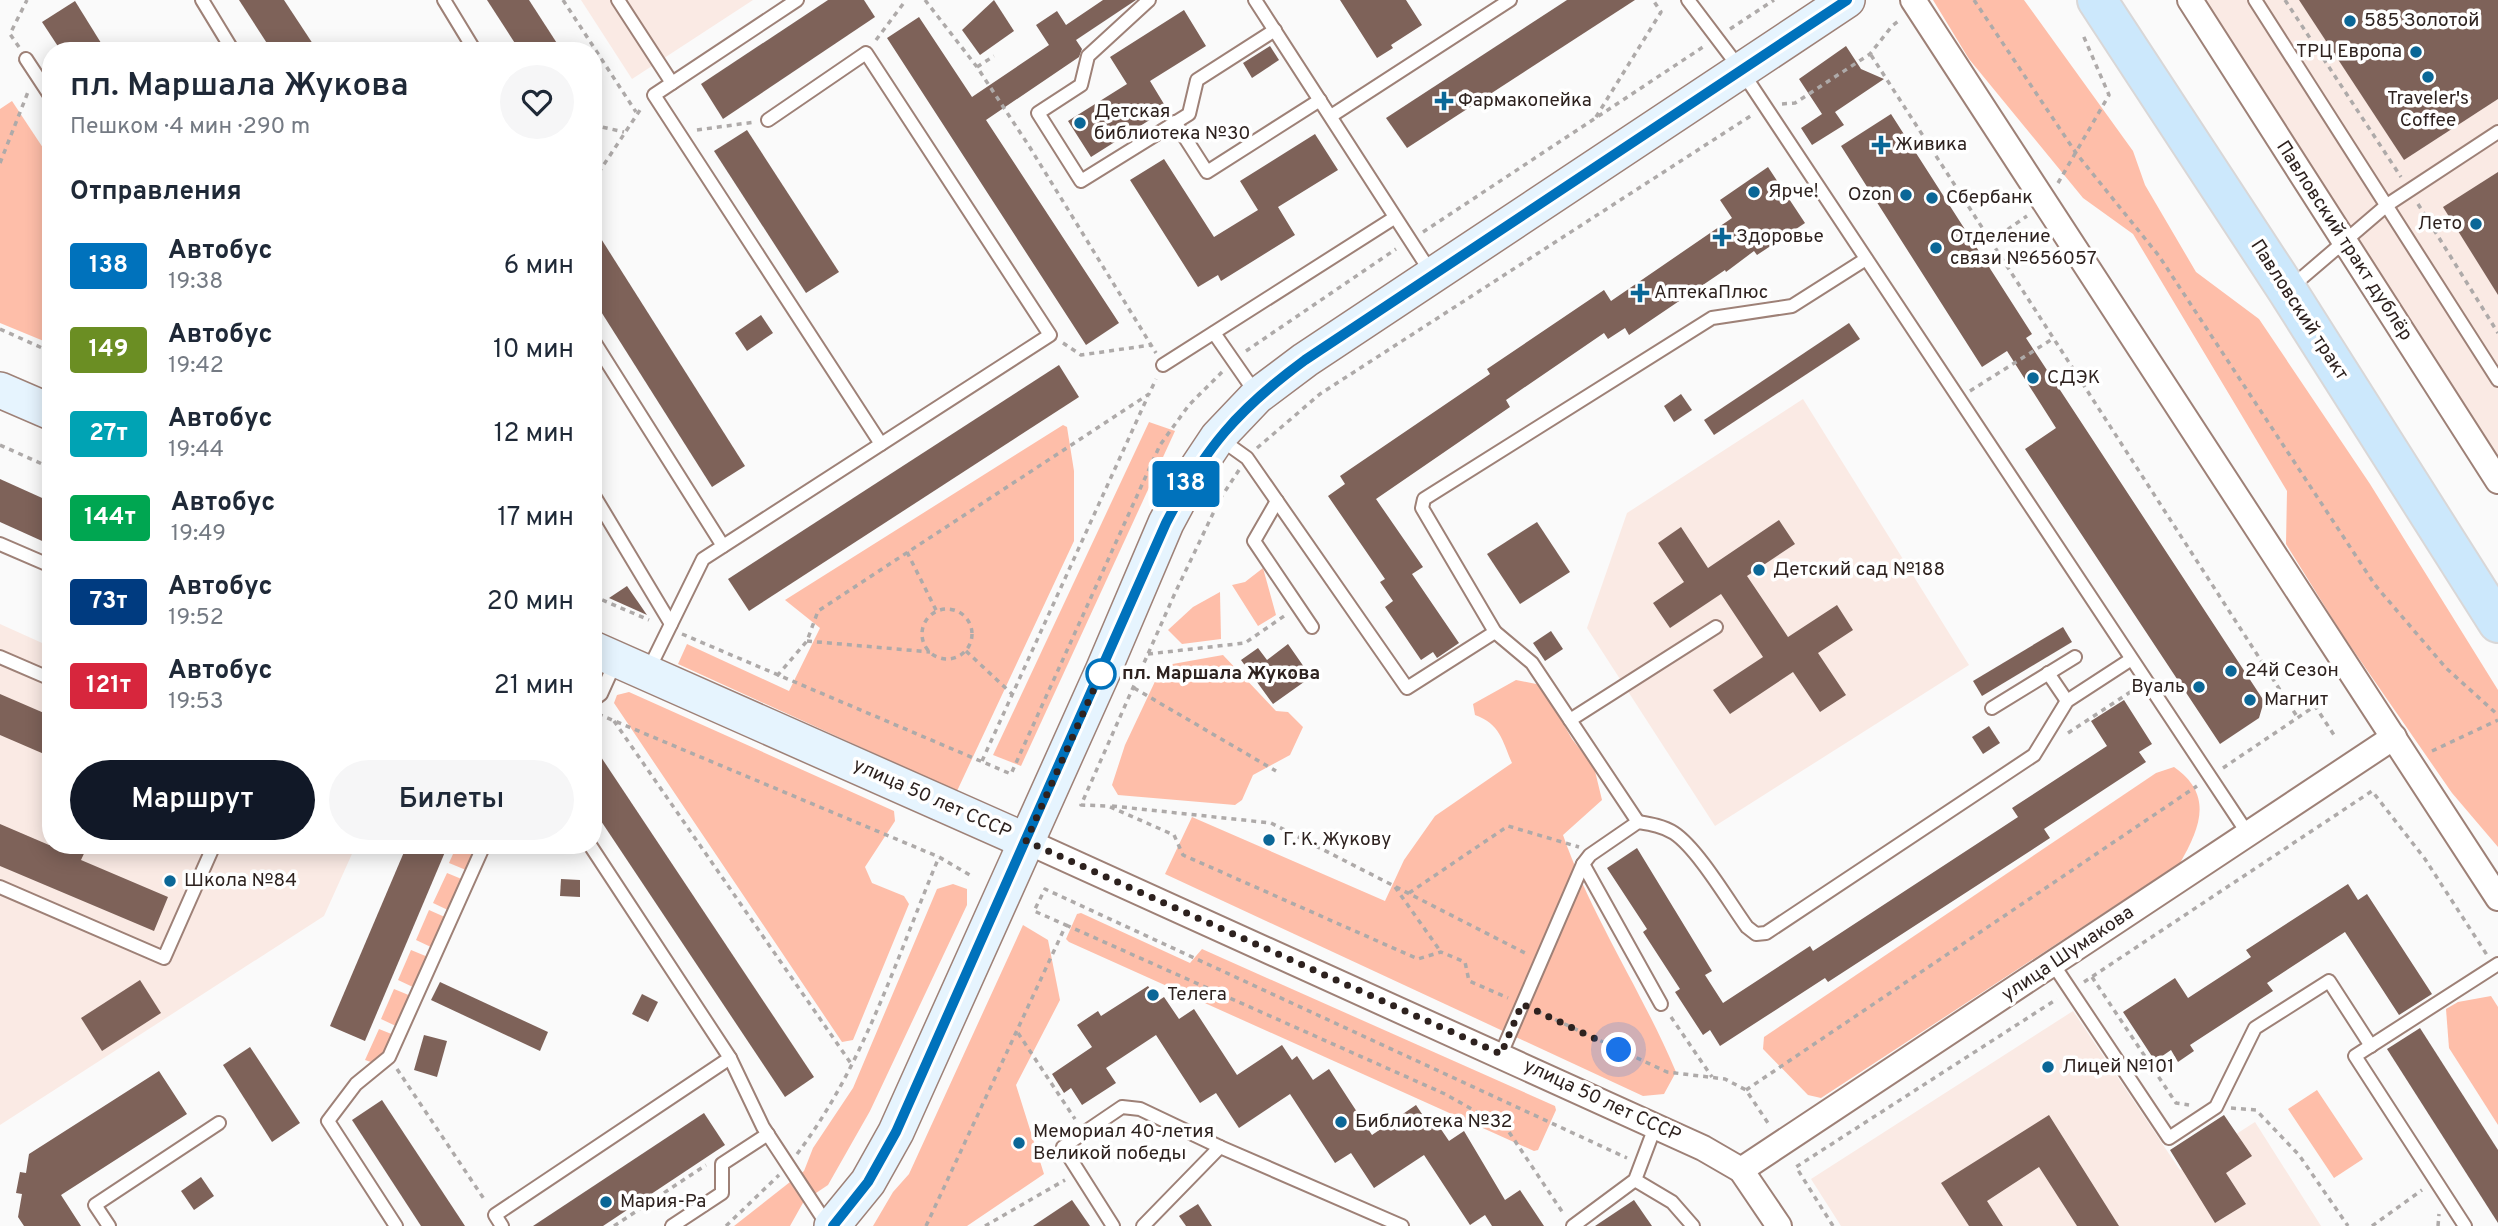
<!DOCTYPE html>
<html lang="ru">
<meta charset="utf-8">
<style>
:root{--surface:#fff;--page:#f6f6f7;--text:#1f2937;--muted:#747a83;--accent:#111827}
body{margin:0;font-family:Overpass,sans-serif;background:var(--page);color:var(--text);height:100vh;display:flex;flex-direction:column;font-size:26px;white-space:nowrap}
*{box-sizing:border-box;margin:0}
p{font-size:23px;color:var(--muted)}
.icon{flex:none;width:38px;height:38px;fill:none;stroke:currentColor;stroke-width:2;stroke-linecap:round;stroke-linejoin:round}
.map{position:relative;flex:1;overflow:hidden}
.details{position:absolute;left:42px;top:42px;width:560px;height:812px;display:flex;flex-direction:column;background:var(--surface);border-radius:28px;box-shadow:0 4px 18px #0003}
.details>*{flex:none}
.badge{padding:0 14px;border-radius:5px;font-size:24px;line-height:46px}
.you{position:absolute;width:35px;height:35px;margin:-18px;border:5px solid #fff;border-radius:50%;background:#1a73e8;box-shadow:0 0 0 10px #1a73e833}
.map>.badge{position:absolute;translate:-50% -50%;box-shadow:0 0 0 4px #fff}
h2{padding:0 28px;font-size:26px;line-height:63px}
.round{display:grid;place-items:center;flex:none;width:74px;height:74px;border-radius:37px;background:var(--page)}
.headline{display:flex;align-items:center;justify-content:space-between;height:119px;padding:0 28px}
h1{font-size:33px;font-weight:600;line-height:52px}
.action{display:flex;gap:14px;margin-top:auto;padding:14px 28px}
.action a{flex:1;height:80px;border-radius:42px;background:var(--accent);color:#fff;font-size:28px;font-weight:600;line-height:80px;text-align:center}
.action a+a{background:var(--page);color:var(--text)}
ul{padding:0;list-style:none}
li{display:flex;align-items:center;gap:21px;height:84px;padding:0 28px}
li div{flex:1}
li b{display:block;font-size:26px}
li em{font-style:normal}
li .badge{min-width:77px;font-weight:700;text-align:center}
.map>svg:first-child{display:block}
.built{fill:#faeae4}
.green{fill:#febea9}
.building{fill:#7e6259}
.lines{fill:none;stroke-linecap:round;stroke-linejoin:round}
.lane-casing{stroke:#9e8177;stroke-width:16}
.street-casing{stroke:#9e8177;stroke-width:28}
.secondary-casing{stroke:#9e8177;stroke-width:38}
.primary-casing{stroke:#d9d7d7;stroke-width:42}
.path{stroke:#aeaaa9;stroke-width:3.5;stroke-dasharray:5 5;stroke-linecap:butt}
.lane{stroke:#fff;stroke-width:12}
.street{stroke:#fff;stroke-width:24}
.secondary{stroke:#e6f4fe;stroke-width:35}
.primary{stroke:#cce8fc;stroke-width:38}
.line-casing{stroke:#fff;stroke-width:16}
.line{stroke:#0072bc;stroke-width:10}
.walk{stroke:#2e221f;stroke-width:7;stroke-dasharray:0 12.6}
.poi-dot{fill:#0b6797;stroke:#fff;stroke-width:2.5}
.stop-dot{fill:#fff;stroke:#0072bc;stroke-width:3.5}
.labels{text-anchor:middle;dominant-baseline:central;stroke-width:7;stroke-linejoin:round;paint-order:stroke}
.poi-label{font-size:19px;fill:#2e221f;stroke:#fff;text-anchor:start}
.street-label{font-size:19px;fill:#2e221f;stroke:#fff}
.stop-label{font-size:19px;font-weight:bold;fill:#2e221f;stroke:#fff;text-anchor:start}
</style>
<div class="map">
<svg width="2498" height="1226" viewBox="0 0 2498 1226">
<rect width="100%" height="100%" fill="#fafafa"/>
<g class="built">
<polygon points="581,0 753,0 632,79"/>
<polygon points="2193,0 2498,0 2498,476"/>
<polygon points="1803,399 1969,665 1715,826 1587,628 1627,513"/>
<polygon points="0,624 51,647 51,845 356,845 324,916 0,1125"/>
<polygon points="2073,1011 2180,1170 2255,1122 2321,1226 1841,1226 1811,1179"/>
</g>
<g class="green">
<polygon points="1933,0 2024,0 2133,151 2145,185 2196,272 2259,319 2370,484 2498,690 2498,847 2452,793 2342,634 2286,544 2287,491 2133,234 2083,198 1969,59"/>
<polygon points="12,101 51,160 51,344 0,323 0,109"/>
<polygon points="1149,422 1175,431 1021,766 993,755"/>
<polygon points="1063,425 1067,427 1074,471 1074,541 957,791 678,664 687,644 789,691 820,628 785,600"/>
<polygon points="1263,568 1276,615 1258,626 1232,585 1245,582"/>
<polygon points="1220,592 1221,639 1182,644 1168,630 1193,607"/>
<polygon points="1223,655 1276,711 1288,712 1303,727 1290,755 1253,775 1242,800 1235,805 1118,795 1112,785 1125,745 1159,673 1167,665"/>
<path d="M1516,680L1541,685L1572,739L1594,767L1602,800L1563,835C1592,918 1642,991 1676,1072L1664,1094L1643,1096L1165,874L1192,817L1385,901L1404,860L1435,816L1512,763C1502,740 1500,724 1475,715L1473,704Z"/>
<polygon points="629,692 894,811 895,821 865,867 872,883 904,896 909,904 853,1040 842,1042 614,703 617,695"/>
<path d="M2174,767C2214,795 2200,828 2180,863L1821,1098L1808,1095L1763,1049L1764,1037L2156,773Z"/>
<polygon points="457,845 477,845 466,870 449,863"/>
<polygon points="447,873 464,880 450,911 433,903"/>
<polygon points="953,884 967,889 967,905 870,1111 828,1185 804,1201 790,1226 734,1226 804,1171 813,1148 853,1088 937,889"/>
<polygon points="429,910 447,918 433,948 416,940"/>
<polygon points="1081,913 1190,963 1202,949 1555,1106 1556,1110 1538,1150 1534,1151 1069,942 1066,939 1077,914"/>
<polygon points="1023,925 1048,940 1060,1000 1016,1085 1044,1174 967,1226 873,1226 893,1192 909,1174"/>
<polygon points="411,950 428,957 415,988 398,980"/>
<polygon points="394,989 411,996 398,1027 381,1019"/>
<polygon points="2491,996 2498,1007 2498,1125 2449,1048 2446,1009 2458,1002"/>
<path d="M379,1029L394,1035C388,1048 384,1057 371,1062L365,1060Z"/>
<polygon points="2317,1090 2363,1159 2334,1178 2288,1109"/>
</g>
<g class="building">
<polygon points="239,0 284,0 313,44 303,51 272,51"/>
<polygon points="487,0 529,0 562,51 520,51"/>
<polygon points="828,0 864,0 875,17 723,119 701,84"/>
<polygon points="994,0 1014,31 980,55 962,30"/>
<polygon points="1103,0 1136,0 1076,40 1082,49 1079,57 986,120 1119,323 1086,345 887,38 919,17 972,97 1049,45 1036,25 1057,11 1066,25"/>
<polygon points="1340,0 1406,0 1422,25 1391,45 1393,48 1377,58"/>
<polygon points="1567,0 1635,0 1407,148 1386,118"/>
<polygon points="2299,0 2498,0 2498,99 2404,160"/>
<polygon points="75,1 106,51 61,51 42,22"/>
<polygon points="1184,10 1206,46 1150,81 1167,109 1091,157 1068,121 1127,84 1110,57"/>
<polygon points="1270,46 1279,60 1252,78 1243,63"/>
<polygon points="1846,46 1861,69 1884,79 1835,112 1844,125 1812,145 1801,128 1822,114 1799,79"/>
<polygon points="1891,114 2032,334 2026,338 2264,701 2259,718 2220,744 2025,449 2056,428 2007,351 1982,367 1841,146"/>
<polygon points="747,130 839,272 806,293 714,151"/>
<polygon points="1315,134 1338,170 1278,207 1295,235 1221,281 1218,275 1198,287 1130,180 1164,159 1214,237 1258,210 1240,181"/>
<polygon points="1768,167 1805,223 1757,255 1754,251 1726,272 1725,270 1629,335 1625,328 1608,339 1604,333 1506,400 1510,407 1376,499 1423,567 1412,574 1459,643 1437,658 1433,652 1421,660 1385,607 1393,601 1380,582 1385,579 1328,496 1345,484 1340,476 1490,374 1487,369 1604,290 1611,301 1732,218 1720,200"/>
<polygon points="2498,172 2498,295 2443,207"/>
<polygon points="593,226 745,466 712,487 593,299"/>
<polygon points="761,315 773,333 747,351 735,333"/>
<polygon points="1849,323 1860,339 1714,435 1704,420"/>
<polygon points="1059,365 1079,397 749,611 728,579"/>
<polygon points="1681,394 1692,410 1674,422 1664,406"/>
<polygon points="0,479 51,502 51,545 0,522"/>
<polygon points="1779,520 1795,544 1747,576 1788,637 1837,605 1853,630 1818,653 1846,695 1820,712 1793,672 1730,714 1713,690 1763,657 1721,594 1670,628 1653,603 1684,582 1658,543 1681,527 1708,568"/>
<polygon points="1537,522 1570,572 1520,604 1487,554"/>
<polygon points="627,586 647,615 609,598"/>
<polygon points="2063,627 2072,642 1982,696 1973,681"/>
<polygon points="1551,631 1563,649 1545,661 1533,643"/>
<polygon points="1288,644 1311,677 1273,704 1241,660 1258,648 1267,660"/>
<polygon points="0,694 51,716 51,757 0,735"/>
<polygon points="2124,700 2152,744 2139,752 2146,762 2044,829 2050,838 1828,982 1825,978 1720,1046 1710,1030 1703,1035 1675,992 1680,989 1643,932 1647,929 1607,868 1637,848 1712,971 1705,975 1723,1003 1810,946 1813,951 2018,817 2012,808 2107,746 2091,721"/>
<polygon points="1989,726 2000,743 1983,754 1972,737"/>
<polygon points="593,745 814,1077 785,1097 593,809"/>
<polygon points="0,824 49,845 88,845 81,860 168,897 154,931 0,866"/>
<polygon points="407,845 448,845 365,1041 330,1026"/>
<polygon points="561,879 580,880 580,897 560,896"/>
<polygon points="2348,884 2358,900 2367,894 2432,994 2399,1015 2345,932 2267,983 2273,991 2190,1045 2194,1051 2178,1062 2171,1050 2155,1061 2123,1012 2175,978 2188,998 2251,957 2246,950"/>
<polygon points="140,980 161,1013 102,1051 81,1018"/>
<polygon points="440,982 548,1032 540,1051 431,1000"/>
<polygon points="1148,986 1158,1001 1164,997 1179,1019 1194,1009 1237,1075 1282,1045 1292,1060 1297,1056 1313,1080 1329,1069 1372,1135 1416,1105 1426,1120 1432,1116 1449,1141 1464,1131 1505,1200 1520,1190 1544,1226 1492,1226 1485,1215 1470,1225 1424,1155 1374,1188 1351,1153 1335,1163 1290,1094 1239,1128 1216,1093 1200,1103 1156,1035 1106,1068 1116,1083 1082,1105 1071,1088 1064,1093 1052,1074 1092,1047 1077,1025 1098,1011 1101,1016"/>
<polygon points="642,994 658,1002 648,1022 632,1014"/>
<polygon points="2420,1028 2498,1150 2498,1223 2387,1049"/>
<polygon points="424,1035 447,1041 437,1077 414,1070"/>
<polygon points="250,1047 300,1123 272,1142 223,1065"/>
<polygon points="159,1071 187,1114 61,1195 81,1226 24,1226 18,1217 22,1194 16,1193 20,1172 26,1173 29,1154"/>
<polygon points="382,1100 465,1226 421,1226 352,1120"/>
<polygon points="704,1113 725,1145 603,1226 533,1226"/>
<polygon points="2049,1115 2119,1226 2077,1226 2039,1167 1987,1201 2003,1226 1969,1226 1941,1183"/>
<polygon points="2224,1115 2252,1156 2226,1173 2246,1204 2215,1223 2170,1150"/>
<polygon points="201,1177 214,1196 194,1210 181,1191"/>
<polygon points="1072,1200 1090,1226 1033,1226"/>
<polygon points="1634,1200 1652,1226 1595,1226"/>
<polygon points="1198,1204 1212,1226 1186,1226 1179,1216"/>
</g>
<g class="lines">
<g class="lane-casing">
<g id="lane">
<polyline points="202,0 233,51"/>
<polyline points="444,0 475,51"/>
<polyline points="618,0 672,83"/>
<polyline points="797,0 654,95 881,444"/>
<polyline points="1149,0 1088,56 1081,85 1038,113 1081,181 1189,114 1197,80 1275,30"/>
<polyline points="1255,0 1432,274"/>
<polyline points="1688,0 1741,70 2248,834"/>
<polyline points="2255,0 2498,380"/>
<polyline points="26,59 51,97"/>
<polyline points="1331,116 1510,0"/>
<polyline points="1175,122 1207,172 1320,100"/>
<polyline points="2290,288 2387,205 2498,132"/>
<polyline points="1214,333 1257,395"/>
<polyline points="593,340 723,546"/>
<polyline points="1163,365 1394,218"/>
<polyline points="1219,438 1247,458 1407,688 1495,632 1422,508 1424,499 1712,318 1792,306 1866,259"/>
<polyline points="593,494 671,624"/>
<polyline points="1277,501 1254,541 1312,627"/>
<polyline points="0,544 51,566"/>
<polyline points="1495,632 1532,663 1638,822"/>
<polyline points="0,657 51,679"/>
<polyline points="647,673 703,559 1050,335 866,53 768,120"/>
<polyline points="2048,673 2067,701"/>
<polyline points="593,700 601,694 615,663"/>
<polyline points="1992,708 2075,657"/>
<polyline points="1570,720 1716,627"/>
<polyline points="590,845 730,1058 763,1127 828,1226"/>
<polyline points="1583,864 1661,1004"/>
<polyline points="0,887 164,958 214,845"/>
<polyline points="2053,964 2169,1138 2216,1107 2255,1028 2329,981 2371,1046"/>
<path d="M1501,1054L1583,864L1590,855L1638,822C1650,824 1663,826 1674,833C1698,849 1729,902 1747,927L1756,934L1766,933L2034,755L2067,701L2130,660"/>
<polyline points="1635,1180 1672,1202 1693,1226"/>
<polyline points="109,1226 95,1205 219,1123"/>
<polyline points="396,1226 328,1121 356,1084 389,1057 484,845"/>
<polyline points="502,1226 495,1215 730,1058"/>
<polyline points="672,1226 722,1193 722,1164 768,1134"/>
<polyline points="1113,1226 1063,1147 1122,1107 1140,1109 1220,1147"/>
<polyline points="1143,1226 1220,1147 1402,1226"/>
<polyline points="1573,1226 1635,1180 1655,1127"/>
<polyline points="2465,1226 2355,1056 2498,964"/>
</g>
</g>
<g class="street-casing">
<g id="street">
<polyline points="1913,0 2498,898"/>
<polyline points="2190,0 2498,481"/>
<polyline points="1026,841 1703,1148 1741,1170 1779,1226"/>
<polyline points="1741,1170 2394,737"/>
</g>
</g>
<g class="secondary-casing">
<g id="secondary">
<polyline points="0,390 51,412"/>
<polyline points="593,649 1026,841"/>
<polyline points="832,1226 868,1182 896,1132 1103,671 1166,523 1188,482 1218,437 1257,396 1305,360 1847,0"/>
</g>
</g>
<g class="primary-casing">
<polyline id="primary" points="2097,0 2287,290 2498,623"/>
</g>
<g class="path">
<polyline points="563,0 636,112"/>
<polyline points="925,0 977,67 1029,146 1156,353"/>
<polyline points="1974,0 2076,153 2159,256 2375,585 2446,668 2498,715"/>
<polyline points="2285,0 2401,177"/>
<polyline points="1730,29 1774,0"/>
<polyline points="876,40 906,0"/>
<polyline points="19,47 10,34 27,0"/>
<polyline points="1871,55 2298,718"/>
<polyline points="977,67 994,56"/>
<polyline points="1782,104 1795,103 1870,54 1892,26 1901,19"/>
<polyline points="1596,117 1661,12 1653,0"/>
<polyline points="593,125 624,132"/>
<polyline points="697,130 755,122"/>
<polyline points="0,163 28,92"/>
<polyline points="593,181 642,107"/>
<polyline points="2058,183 2109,95 2083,35"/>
<polyline points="2418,204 2498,333"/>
<polyline points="1423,232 1703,47"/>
<polyline points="1991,241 2027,216"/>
<polyline points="0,329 51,352"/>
<polyline points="1063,343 1081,355 1151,345"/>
<polyline points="1246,351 1396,249"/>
<polyline points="1970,391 2054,338"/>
<polyline points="0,445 51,468"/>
<polyline points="1257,448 1320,394 1752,115"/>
<polyline points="1239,470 1220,499 1175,593 1081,805 1108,806 1174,835 1183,855 1418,959 1441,952 1465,962 1469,981 1508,998"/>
<polyline points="907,552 937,612"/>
<polyline points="593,596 649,620"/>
<circle cx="947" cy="634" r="25"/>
<polyline points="682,634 1011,774 1160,445 1189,405 1222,372"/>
<polyline points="807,641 930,652"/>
<polyline points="966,651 1012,694"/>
<polyline points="1148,654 1245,643 1287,614"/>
<polyline points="777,676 807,641 818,611 1149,394 1156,379"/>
<polyline points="1134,688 1276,771"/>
<polyline points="598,714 939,857 970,875"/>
<polyline points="614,721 852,1065"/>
<polyline points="2068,733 2135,689"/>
<polyline points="2432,751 2498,720"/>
<polyline points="982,761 1148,396"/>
<polyline points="2223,768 2315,706 2334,735"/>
<polyline points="1112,806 1271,823 1527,954"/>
<polyline points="1395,887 1441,952"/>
<polyline points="1409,893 1508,826 1579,847"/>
<polyline points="1066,925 1445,1094 1507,1129 1563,1213"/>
<polyline points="2092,977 2176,1103 2189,1105"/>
<polyline points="2084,982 2372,791 2425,859 2487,955"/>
<polyline points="1537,1011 1667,1072 1725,1079 1746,1090 1768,1123"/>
<polyline points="1671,1017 1712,1077"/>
<polyline points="1018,1033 1075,1119"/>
<polyline points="397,1069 486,1202"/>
<polyline points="1746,1090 2197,786"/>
<polyline points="2231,1108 2256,1110 2299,1155 2348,1226"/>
<path d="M797,1154C863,1067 897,957 939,857"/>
<polyline points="614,1226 706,1165"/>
<polyline points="726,1226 779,1175"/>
<polyline points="926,1226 1066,925 1034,911 1045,889 1627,1158"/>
<polyline points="985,1226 1065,1180"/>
<polyline points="1833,1226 1796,1167 2057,999"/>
<polyline points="2372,1226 2422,1190"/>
<polyline points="2438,1226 2439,1214"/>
</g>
<use href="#lane" class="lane"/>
<use href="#street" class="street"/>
<use href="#secondary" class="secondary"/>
<use href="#primary" class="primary"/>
</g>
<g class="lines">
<g class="line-casing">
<path id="line" d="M833,1226L868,1182L896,1132L1166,523C1205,448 1237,410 1305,360L1847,0"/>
</g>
<use href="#line" class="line"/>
<polyline class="walk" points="1101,674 1102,671 1026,841 1501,1054 1522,1004 1619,1050"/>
</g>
<g class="poi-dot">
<circle cx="2350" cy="21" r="7"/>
<circle cx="2416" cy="52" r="7"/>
<circle cx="2428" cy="77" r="7"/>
<path d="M1440.5 90.5h7v7h7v7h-7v7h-7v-7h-7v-7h7z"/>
<circle cx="1080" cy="123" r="7"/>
<path d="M1877.5 134.5h7v7h7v7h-7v7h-7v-7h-7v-7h7z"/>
<circle cx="1754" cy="192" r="7"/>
<circle cx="1906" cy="195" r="7"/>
<circle cx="1932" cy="198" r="7"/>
<circle cx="2476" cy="224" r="7"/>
<path d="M1718.5 226.5h7v7h7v7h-7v7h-7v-7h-7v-7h7z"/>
<circle cx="1936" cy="248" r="7"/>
<path d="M1636.5 282.5h7v7h7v7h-7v7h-7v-7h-7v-7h7z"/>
<circle cx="2033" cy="378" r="7"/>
<circle cx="1759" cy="570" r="7"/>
<circle cx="2231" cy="671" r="7"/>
<circle cx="2199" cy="687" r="7"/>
<circle cx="2250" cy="700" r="7"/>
<circle cx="1269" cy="840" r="7"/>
<circle cx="170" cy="881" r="7"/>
<circle cx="1153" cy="995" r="7"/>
<circle cx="2048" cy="1067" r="7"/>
<circle cx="1341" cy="1122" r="7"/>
<circle cx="1019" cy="1143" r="7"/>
<circle cx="606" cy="1202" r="7"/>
</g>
<circle class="stop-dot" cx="1101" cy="674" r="14"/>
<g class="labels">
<g class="poi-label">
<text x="2364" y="21">585 Золотой</text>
<text x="2402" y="52" text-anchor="end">ТРЦ Европа</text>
<text x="2428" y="99" text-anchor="middle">Traveler's<tspan x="2428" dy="22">Coffee</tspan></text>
<text x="1458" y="101">Фармакопейка</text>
<text x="1094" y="112">Детская<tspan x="1094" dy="22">библиотека №30</tspan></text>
<text x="1895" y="145">Живика</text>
<text x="1768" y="192">Ярче!</text>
<text x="1892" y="195" text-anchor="end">Ozon</text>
<text x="1946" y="198">Сбербанк</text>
<text x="2462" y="224" text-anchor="end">Лето</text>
<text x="1736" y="237">Здоровье</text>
<text x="1950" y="237">Отделение<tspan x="1950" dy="22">связи №656057</tspan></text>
<text x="1654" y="293">АптекаПлюс</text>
<text x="2047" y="378">СДЭК</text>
<text x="1773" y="570">Детский сад №188</text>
<text x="2245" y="671">24й Сезон</text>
<text x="2185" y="687" text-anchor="end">Вуаль</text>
<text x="2264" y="700">Магнит</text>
<text x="1283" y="840">Г. К. Жукову</text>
<text x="184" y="881">Школа №84</text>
<text x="1167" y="995">Телега</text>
<text x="2062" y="1067">Лицей №101</text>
<text x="1355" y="1122">Библиотека №32</text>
<text x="1033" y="1132">Мемориал 40-летия<tspan x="1033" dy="22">Великой победы</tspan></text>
<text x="620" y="1202">Мария-Ра</text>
</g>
<g class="street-label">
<text transform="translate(2344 241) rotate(57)">Павловский тракт дублёр</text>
<text transform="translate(2299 310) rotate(57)">Павловский тракт</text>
<text transform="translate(932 799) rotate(24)">улица 50 лет СССР</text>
<text transform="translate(2068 954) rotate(-34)">улица Шумакова</text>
<text transform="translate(1602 1101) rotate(25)">улица 50 лет СССР</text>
</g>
<g class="stop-label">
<text x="1122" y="674">пл. Маршала Жукова</text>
</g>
</g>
</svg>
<div class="you" style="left:1619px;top:1050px"></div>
<b class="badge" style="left:1186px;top:484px;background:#0072bc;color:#fff">138</b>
<section class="details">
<div class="headline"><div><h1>пл. Маршала Жукова</h1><p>Пешком · 4 мин · 290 m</p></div><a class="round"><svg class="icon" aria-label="heart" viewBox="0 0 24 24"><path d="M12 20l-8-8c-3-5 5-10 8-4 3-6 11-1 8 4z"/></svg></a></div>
<h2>Отправления</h2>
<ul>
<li><span class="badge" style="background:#0072bc;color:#fff">138</span><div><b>Автобус</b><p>19:38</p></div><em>6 мин</em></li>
<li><span class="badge" style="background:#6b8e23;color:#fff">149</span><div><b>Автобус</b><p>19:42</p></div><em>10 мин</em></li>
<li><span class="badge" style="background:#00a3b4;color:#fff">27т</span><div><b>Автобус</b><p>19:44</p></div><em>12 мин</em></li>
<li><span class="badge" style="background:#00a651;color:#fff">144т</span><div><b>Автобус</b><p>19:49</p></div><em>17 мин</em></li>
<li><span class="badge" style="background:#003b80;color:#fff">73т</span><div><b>Автобус</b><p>19:52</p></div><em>20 мин</em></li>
<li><span class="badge" style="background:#d7263d;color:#fff">121т</span><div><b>Автобус</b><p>19:53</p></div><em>21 мин</em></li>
</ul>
<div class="action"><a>Маршрут</a><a>Билеты</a></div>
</section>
</div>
